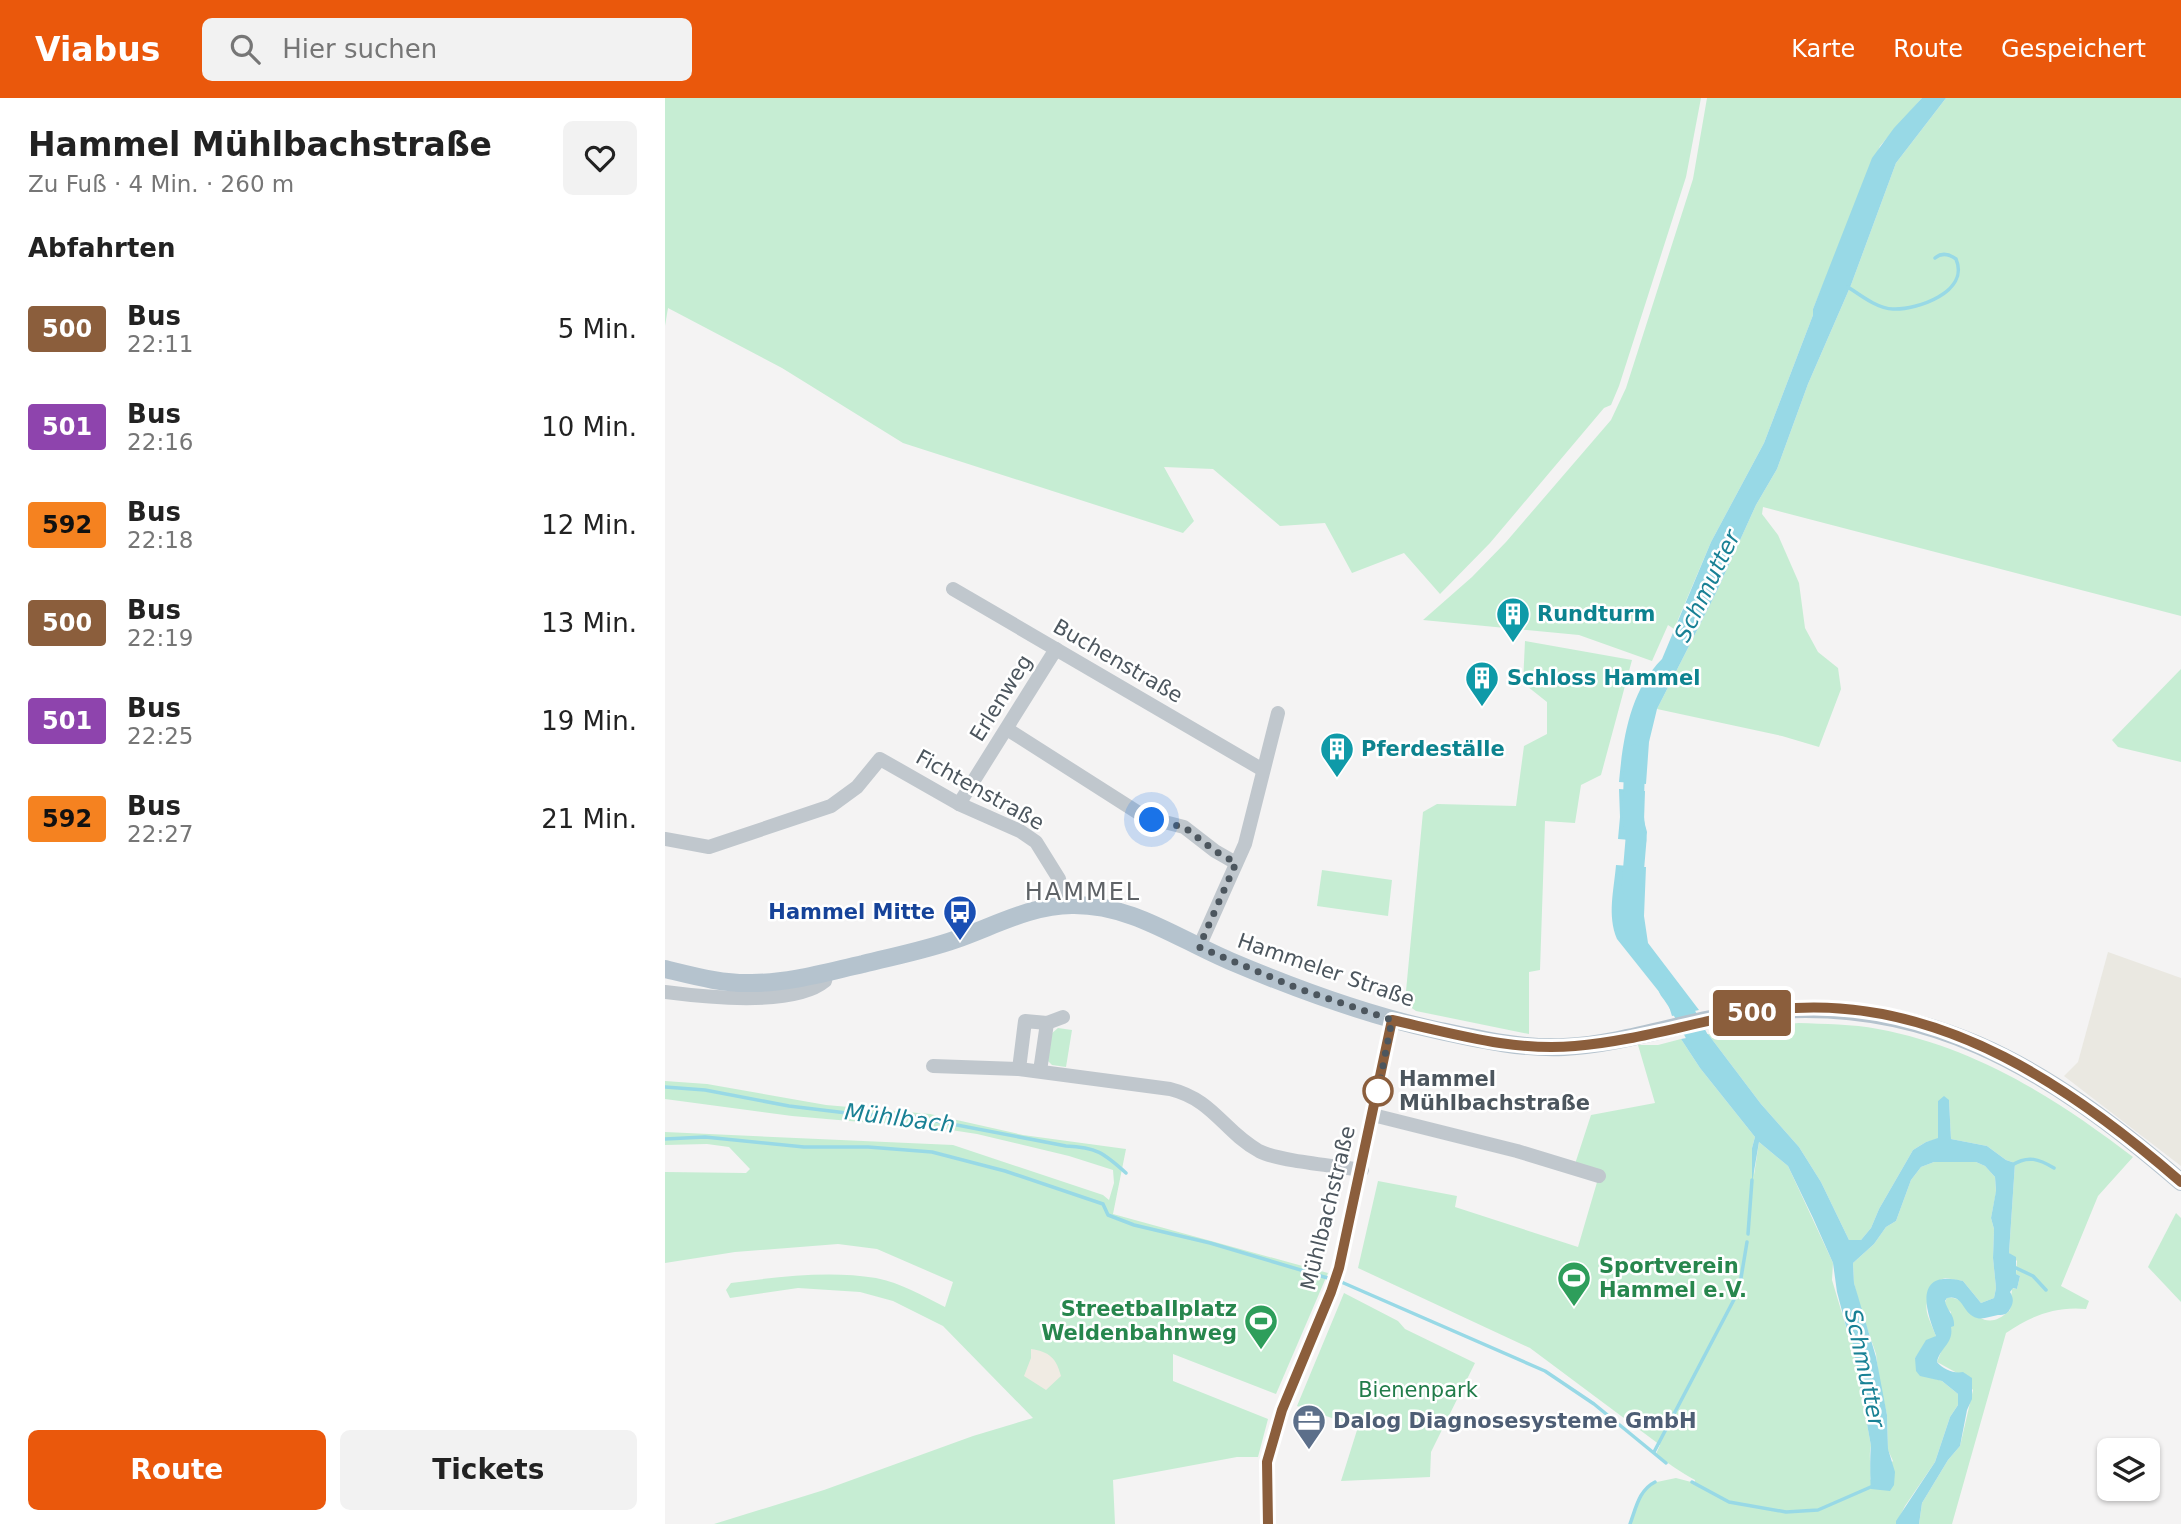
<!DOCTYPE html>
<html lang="de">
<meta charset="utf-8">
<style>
:root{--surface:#fff;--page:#f2f2f2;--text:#222;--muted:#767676;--accent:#ea580c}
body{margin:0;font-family:"DejaVu Sans",sans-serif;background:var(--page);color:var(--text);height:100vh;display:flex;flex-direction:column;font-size:26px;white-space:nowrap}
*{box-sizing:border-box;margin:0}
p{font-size:23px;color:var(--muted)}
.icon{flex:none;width:38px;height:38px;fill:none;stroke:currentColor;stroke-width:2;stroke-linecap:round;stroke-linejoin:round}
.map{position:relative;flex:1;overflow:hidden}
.details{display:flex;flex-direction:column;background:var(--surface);width:665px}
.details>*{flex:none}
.badge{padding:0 14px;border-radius:5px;font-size:24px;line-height:46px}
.controls{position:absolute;left:1432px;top:1340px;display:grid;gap:14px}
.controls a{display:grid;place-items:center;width:63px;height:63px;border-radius:10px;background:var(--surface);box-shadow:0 2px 5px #0004;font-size:35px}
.you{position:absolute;width:35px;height:35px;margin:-18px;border:5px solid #fff;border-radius:50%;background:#1a73e8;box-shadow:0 0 0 10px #1a73e833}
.map>.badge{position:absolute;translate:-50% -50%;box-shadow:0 0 0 4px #fff}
h2{padding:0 28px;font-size:26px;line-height:63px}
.round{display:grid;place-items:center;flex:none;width:74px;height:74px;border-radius:10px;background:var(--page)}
.head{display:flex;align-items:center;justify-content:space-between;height:119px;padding:0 28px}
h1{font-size:33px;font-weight:600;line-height:52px}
.cta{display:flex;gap:14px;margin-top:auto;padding:14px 28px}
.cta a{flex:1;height:80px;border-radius:10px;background:var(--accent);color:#fff;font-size:28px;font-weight:600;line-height:80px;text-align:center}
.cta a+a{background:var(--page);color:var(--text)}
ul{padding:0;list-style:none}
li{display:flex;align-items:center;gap:21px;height:98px;padding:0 28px}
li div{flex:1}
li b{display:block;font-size:26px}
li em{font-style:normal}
li .badge{min-width:77px;font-weight:700;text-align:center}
header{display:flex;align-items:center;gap:42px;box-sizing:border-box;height:98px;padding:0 35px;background:var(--accent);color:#fff}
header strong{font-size:33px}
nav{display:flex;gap:38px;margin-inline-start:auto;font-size:24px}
.search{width:490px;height:63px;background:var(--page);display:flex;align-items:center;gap:18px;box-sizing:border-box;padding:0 24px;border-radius:10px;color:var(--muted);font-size:26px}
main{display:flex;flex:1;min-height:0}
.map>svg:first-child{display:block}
.commercial{fill:#eae8e1}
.green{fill:#c6edd3}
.sand{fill:#f0ebe3}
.water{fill:#98d9e6}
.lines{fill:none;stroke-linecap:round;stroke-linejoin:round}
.stream{stroke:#98d9e6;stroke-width:3.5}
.river{stroke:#98d9e6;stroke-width:21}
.minor{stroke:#c0c7cd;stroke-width:14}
.major{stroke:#b5c3ce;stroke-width:18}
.line-casing{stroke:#fff;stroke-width:16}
.line{stroke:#8b5e3c;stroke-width:10}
.walk{stroke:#4c565e;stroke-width:7;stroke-dasharray:0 12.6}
.stop-dot{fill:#fff;stroke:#8b5e3c;stroke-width:3.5}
.labels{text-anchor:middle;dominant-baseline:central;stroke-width:5;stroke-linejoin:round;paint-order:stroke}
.culture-label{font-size:21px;font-weight:bold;fill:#0d838f;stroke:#fff;text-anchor:start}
.street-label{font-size:21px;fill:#4c565e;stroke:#fff}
.transit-label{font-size:21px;font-weight:bold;fill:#164399;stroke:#fff;text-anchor:end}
.stop-label{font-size:21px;font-weight:bold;fill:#4c565e;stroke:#fff;text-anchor:start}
.leisure-label{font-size:21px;font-weight:bold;fill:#27864d;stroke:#fff;text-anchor:start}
.park-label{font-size:21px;fill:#217c4a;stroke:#fff}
.service-label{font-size:21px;font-weight:bold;fill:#4e5e75;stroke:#fff;text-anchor:start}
.water-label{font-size:23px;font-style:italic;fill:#198195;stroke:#fff}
.quarter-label{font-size:24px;letter-spacing:2px;fill:#5f6367;stroke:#fff}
</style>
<header>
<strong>Viabus</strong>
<div class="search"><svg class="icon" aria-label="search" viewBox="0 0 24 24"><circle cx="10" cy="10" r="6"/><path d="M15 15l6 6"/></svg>Hier suchen</div>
<nav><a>Karte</a><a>Route</a><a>Gespeichert</a></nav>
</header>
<main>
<section class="details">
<div class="head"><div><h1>Hammel Mühlbachstraße</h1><p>Zu Fuß · 4 Min. · 260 m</p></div><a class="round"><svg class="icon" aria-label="heart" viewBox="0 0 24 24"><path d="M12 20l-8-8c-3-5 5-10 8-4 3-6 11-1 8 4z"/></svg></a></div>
<h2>Abfahrten</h2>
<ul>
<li><span class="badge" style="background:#8b5e3c;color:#fff">500</span><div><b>Bus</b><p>22:11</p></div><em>5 Min.</em></li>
<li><span class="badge" style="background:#8e44ad;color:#fff">501</span><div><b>Bus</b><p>22:16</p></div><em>10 Min.</em></li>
<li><span class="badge" style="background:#f58220;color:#111">592</span><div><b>Bus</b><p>22:18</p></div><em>12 Min.</em></li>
<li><span class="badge" style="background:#8b5e3c;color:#fff">500</span><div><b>Bus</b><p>22:19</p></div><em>13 Min.</em></li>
<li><span class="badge" style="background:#8e44ad;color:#fff">501</span><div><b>Bus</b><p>22:25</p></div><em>19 Min.</em></li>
<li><span class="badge" style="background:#f58220;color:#111">592</span><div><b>Bus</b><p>22:27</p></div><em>21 Min.</em></li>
</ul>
<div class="cta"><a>Route</a><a>Tickets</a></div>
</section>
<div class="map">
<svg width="1516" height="1426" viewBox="0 0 1516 1426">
<rect width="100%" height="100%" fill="#f4f3f3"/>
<polygon class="commercial" points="1443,854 1516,880 1516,1068 1399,978 1413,964"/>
<g class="green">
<polygon points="0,0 1036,0 1021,79 954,288 946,307 939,310 825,445 775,496 739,455 687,475 660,425 615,428 548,371 499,369 529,423 518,435 238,345 117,270 3,210 0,228"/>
<polygon points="1042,0 1257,0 1215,48 1148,211 1148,217 1099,345 1046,444 1009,531 1003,527 987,563 914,537 758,522 807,479 841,444 946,322 961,290 1028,81"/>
<polygon points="1281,0 1516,0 1516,518 1098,409 1097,416 1113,437 1134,485 1140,530 1153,554 1173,570 1176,591 1154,649 1117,638 992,611 1052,493 1091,407 1112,371 1143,286 1186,187 1231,65"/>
<polygon points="860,543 967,562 936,677 916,687 910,725 880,723 875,872 864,874 864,936 751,913 744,908 741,893 758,714 772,706 851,708 859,648 882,636 882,604 858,585"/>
<polygon points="1516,571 1516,664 1453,649 1447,642"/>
<polygon points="657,772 727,782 723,818 652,808"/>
<path d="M1133,925C1160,926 1187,926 1213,931C1310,949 1391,1000 1468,1059L1433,1098L1396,1188L1424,1203L1421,1211C1390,1208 1366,1218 1341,1235L1287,1426H1254L1257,1405L1283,1362L1295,1348L1308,1292L1292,1275L1272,1264L1286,1229V1214L1281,1210L1280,1204L1282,1200C1305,1195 1313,1243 1345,1212L1347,1190L1352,1191L1355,1178L1351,1176L1352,1163L1344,1155L1350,1065L1341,1062L1322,1048L1286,1041L1284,1002L1273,1003V1041L1261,1044L1248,1052L1214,1111L1206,1130L1196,1142H1184L1156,1084L1134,1049L1096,1006L1043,936Z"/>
<polygon points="393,930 407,932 401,969 387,967 383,963 386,936"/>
<path d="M1016,941L1035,970L1090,1039L1087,1050L1089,1077L1094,1044L1123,1068L1168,1165L1167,1182L1182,1232L1186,1236L1206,1348C1203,1358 1207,1371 1205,1382L1228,1363L1223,1352L1222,1317L1214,1281L1211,1256L1194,1206L1189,1185L1188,1165L1209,1146L1221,1129L1231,1123L1246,1082L1256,1069L1269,1064H1311L1320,1068L1330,1079L1331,1094L1326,1120L1329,1131L1328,1160L1331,1190L1329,1200L1316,1205L1298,1183L1280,1180L1270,1184C1257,1211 1260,1211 1271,1238L1259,1248L1250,1260L1261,1278L1277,1283L1293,1296V1307L1285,1319L1270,1364L1240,1408L1231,1426H965L975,1398L987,1385L1011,1380L1030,1385V1382C1017,1375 1002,1365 991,1356L995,1347L865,1250L693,1170L713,1083L792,1098L790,1109L913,1149L935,1074L910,1066L926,1017L990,1005L973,947H993Z"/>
<path d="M0,983L42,986L161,1007L265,1016L358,1037L461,1051L448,1116L663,1175L611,1296L508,1256V1283L603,1321L593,1359H572L448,1382L450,1426H49L159,1392L308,1338L368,1320L278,1228L228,1203L195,1194L133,1190L65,1200L61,1192L66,1185C113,1179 163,1172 211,1180C236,1185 258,1198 280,1209L288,1184L212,1151L173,1146L70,1154L0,1165V1074L81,1075L85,1071L64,1049L42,1046L0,1047V1034L288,1047L438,1097L444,1102L449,1085L448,1072L404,1058L312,1036L247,1026L208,1025L127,1018L0,1001Z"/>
<polygon points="1511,1115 1516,1120 1516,1204 1483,1169"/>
<polygon points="679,1195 733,1223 740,1231 810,1265 766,1354 765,1379 676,1383 693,1329 632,1308"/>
</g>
<path class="sand" d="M366,1251C385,1254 391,1260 396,1278L381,1292L359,1278L366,1260Z"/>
<g class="water">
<path d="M1257,0H1281L1231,65L1186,187L1143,286L1112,371L1091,407L1052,493L992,611L984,644L981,686L954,684C958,640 965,593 997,561L1046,444L1099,345L1148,217V211L1207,60L1229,30Z"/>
<polygon points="954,691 980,693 979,723 982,734 981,745 976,745 976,759 965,759 966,742 953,741 955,719"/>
<path d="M965,762L976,763V769H981L979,818L983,845L1034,912L1007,918L1003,905L952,841C942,817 949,792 951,767L964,768Z"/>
<path d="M1043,936L1096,1006L1134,1049L1156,1084L1184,1142H1196L1206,1130L1214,1111L1248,1052L1261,1044L1273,1040V1003L1279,998L1284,1002L1286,1041L1322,1048L1341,1062L1350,1065L1344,1155L1351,1159V1176L1355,1178L1352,1191L1348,1190L1345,1194C1348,1199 1349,1203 1346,1209C1343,1216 1340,1217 1333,1217C1326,1218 1318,1222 1312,1220C1297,1216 1299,1196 1282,1200L1280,1203C1282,1213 1290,1217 1289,1228L1286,1229C1289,1245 1275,1250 1272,1264C1278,1271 1289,1276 1298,1274L1307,1280V1301L1302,1312L1295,1348L1283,1362L1257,1405L1254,1426H1231V1423L1270,1364L1285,1319L1293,1307V1296L1277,1283L1255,1278L1251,1273L1250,1260L1261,1242L1271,1238C1259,1209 1250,1171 1298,1183L1316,1205L1329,1200L1331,1190L1328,1160L1329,1131L1326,1120L1331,1093L1330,1079L1320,1068L1311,1064H1269L1256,1069L1246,1082L1231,1123L1221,1129L1209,1146L1188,1165L1189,1185L1211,1259L1222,1317L1223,1351L1230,1374L1229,1387L1225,1393L1206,1391C1205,1385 1205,1353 1206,1348L1186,1237L1182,1232L1172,1194L1168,1165L1148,1120L1123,1068L1094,1044L1087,1085V1050L1090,1039L1035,970L1016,941Z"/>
</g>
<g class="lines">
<g class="stream">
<path d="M1183,189C1195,197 1213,211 1228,211C1252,212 1305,194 1291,161C1284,156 1277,154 1270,160"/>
<path d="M0,989L40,992L124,1008L190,1016L245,1018L401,1048C431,1049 439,1055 461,1075"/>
<polyline points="0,1041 40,1039 139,1049 203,1049 267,1054 340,1073 438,1106 443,1117 469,1127 545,1145 666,1181"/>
<path d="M1347,1067C1363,1057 1374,1061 1389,1070"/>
<polyline points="1083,1136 1087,1082"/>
<polyline points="1349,1169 1368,1178 1381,1192"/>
<polyline points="674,1183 880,1273 929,1306 1001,1365"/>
<polyline points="989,1354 1074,1192 1082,1144"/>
<polyline points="1027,1384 1064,1404 1121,1414 1153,1412 1208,1388"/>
<path d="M965,1426C971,1410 974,1392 990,1384"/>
</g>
<g class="river">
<polyline points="967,789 971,742 968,715 970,657"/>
<path d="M1004,891C1021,912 1030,940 1046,962"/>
</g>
<g class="minor">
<polyline points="288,491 598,672"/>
<polyline points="342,631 480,719 519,729 550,753 571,765"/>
<polyline points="294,706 391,551"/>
<polyline points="0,741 44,749 166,708 192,689 215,661 294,706 355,733 371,744 394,781 400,807"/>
<polyline points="534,849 580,746 613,615"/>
<path d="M0,894C38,899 129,909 160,883L162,874"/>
<path d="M268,968L354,971L505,991C549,1002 558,1033 594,1053C613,1063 672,1068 697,1072"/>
<polyline points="354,971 360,923 382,925 398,919"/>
<polyline points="375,973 382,925"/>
<polyline points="708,1017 852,1053 934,1078"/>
<polyline points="603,1426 602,1364 617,1313 666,1194 674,1170 727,922"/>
</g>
<path class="major" d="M0,871C29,878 58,886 87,885C125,885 162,874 198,866C230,858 261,852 292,841C329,828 367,807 407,807C466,806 513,841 565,863C631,891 701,917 771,932C813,941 856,951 899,949C958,946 1015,925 1073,916C1255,889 1384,970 1516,1084"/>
</g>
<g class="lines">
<g class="line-casing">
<path id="line" d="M603,1426L602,1364L617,1312L666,1194L674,1170L727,922C787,935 849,954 910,948C985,942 1055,914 1130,910C1280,902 1408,990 1516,1084"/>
</g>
<use href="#line" class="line"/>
<polyline class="walk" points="487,722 519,729 550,753 571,765 534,849 632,890 727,922 713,993"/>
</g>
<defs>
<g id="building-pin" transform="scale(1.75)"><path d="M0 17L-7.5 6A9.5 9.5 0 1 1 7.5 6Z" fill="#0f9aa8" stroke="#fff"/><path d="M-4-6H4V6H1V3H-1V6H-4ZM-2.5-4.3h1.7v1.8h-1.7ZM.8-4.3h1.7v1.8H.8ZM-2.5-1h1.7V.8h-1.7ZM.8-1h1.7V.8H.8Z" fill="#fff"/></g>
<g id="bus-pin" transform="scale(1.75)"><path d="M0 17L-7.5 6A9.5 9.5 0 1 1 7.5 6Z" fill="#1a4fb4" stroke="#fff"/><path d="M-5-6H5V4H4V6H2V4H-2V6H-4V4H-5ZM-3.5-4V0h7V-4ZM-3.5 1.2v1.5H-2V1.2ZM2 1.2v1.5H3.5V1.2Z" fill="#fff"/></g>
<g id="stadium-pin" transform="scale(1.75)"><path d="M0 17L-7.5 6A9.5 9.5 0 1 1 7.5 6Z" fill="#2e9e5b" stroke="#fff"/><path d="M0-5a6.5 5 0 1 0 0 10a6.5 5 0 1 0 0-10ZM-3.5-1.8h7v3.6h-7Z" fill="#fff"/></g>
<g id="office-pin" transform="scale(1.75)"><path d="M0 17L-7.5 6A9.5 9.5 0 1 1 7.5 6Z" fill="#5c6f8a" stroke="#fff"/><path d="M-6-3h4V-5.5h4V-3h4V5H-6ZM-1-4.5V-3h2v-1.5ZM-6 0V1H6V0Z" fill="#fff"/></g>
</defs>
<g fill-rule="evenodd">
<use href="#building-pin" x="848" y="516"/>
<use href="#building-pin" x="817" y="580"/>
<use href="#building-pin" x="672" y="651"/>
<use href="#bus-pin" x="295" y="814"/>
<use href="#stadium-pin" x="909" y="1180"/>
<use href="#stadium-pin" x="596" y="1223"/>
<use href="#office-pin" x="644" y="1323"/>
</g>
<circle class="stop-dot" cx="713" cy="993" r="14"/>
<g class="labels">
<g class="culture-label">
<text x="872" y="516">Rundturm</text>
<text x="842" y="580">Schloss Hammel</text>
<text x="696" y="651">Pferdeställe</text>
</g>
<g class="street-label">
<text transform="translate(453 563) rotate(30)">Buchenstraße</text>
<text transform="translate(336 600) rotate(-58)">Erlenweg</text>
<text transform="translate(315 692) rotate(29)">Fichtenstraße</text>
<text transform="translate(661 872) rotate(19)">Hammeler Straße</text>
<text transform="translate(663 1110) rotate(-76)">Mühlbachstraße</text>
</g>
<g class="transit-label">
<text x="270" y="814">Hammel Mitte</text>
</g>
<g class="stop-label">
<text x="734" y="981">Hammel<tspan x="734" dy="24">Mühlbachstraße</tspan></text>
</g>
<g class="leisure-label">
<text x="934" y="1168">Sportverein<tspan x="934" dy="24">Hammel e.V.</tspan></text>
<text x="572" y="1211" text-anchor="end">Streetballplatz<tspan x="572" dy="24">Weldenbahnweg</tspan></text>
</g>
<g class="park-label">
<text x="753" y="1292">Bienenpark</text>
</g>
<g class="service-label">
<text x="668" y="1323">Dalog Diagnosesysteme GmbH</text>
</g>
<g class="water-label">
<text transform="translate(1042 488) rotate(-64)">Schmutter</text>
<text transform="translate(235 1020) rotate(7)">Mühlbach</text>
<text transform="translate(1200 1270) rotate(78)">Schmutter</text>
</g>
<g class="quarter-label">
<text x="418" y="794">HAMMEL</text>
</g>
</g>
</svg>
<div class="controls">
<a><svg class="icon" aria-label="layers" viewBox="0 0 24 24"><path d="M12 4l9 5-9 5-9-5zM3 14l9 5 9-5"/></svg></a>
</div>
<div class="you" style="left:487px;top:722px"></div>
<b class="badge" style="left:1087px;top:915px;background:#8b5e3c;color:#fff">500</b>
</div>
</main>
